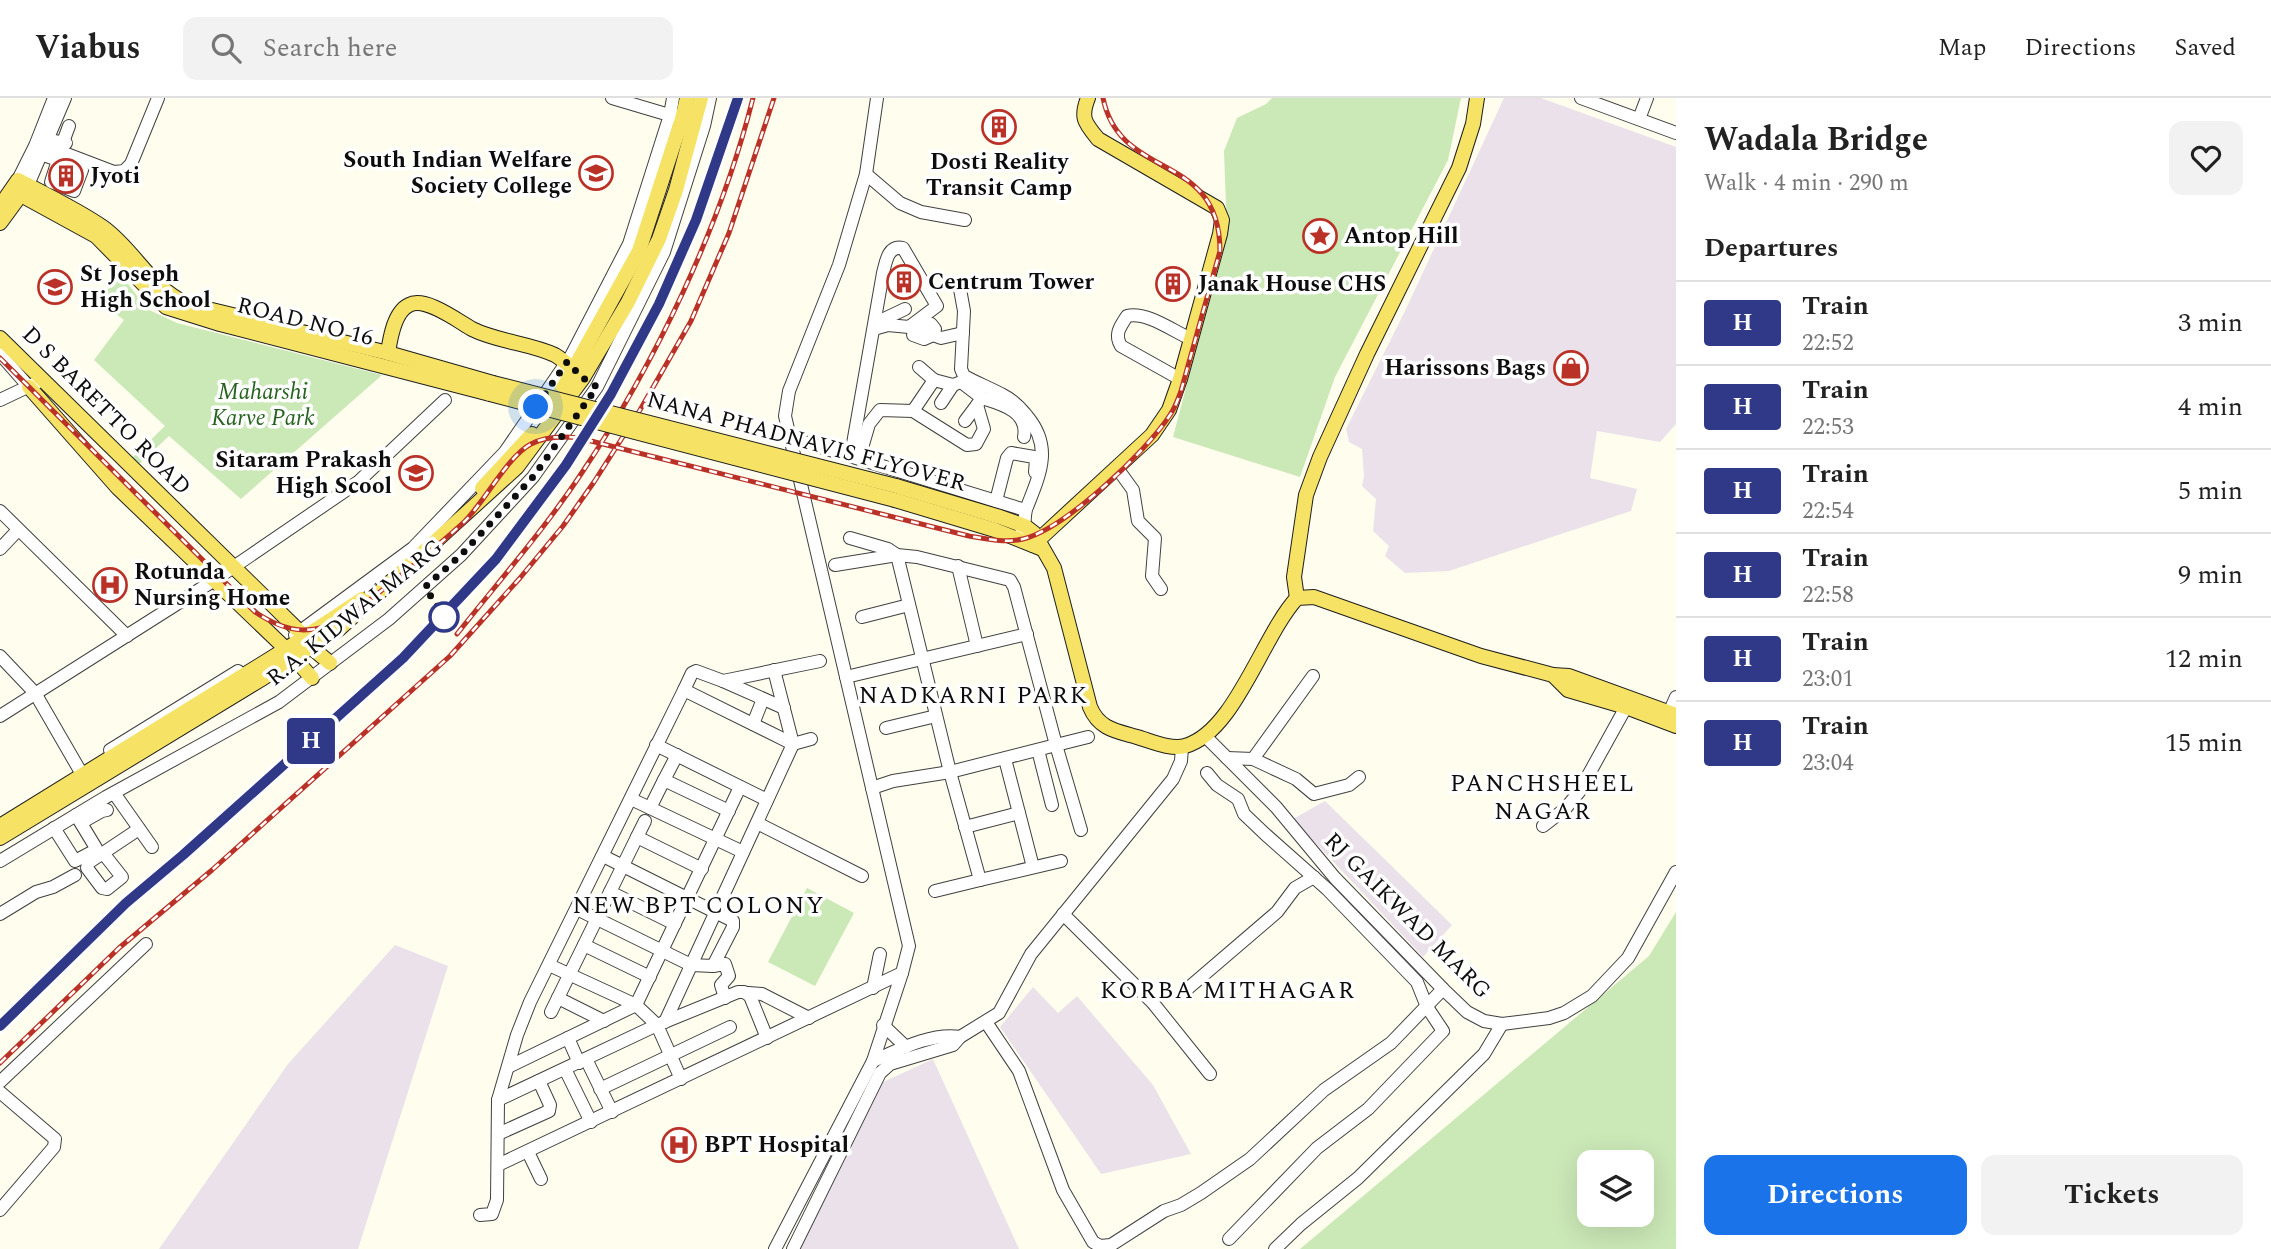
<!DOCTYPE html>
<meta charset="utf-8">
<style>
:root{--surface:#fff;--page:#f2f2f2;--text:#222;--muted:#767676;--line:#e0e0e0;--accent:#1a73e8}
body{margin:0;font-family:Spectral,serif;background:var(--page);color:var(--text);height:100vh;display:flex;flex-direction:column;font-size:26px;white-space:nowrap}
*{box-sizing:border-box;margin:0}
p{font-size:23px;color:var(--muted)}
.icon{flex:none;width:38px;height:38px;fill:none;stroke:currentColor;stroke-width:2;stroke-linecap:round;stroke-linejoin:round}
.map{position:relative;flex:1;overflow:hidden}
.side{display:flex;flex-direction:column;background:var(--surface);width:595px}
.side>*{flex:none}
.badge{padding:0 14px;border-radius:5px;font-size:24px;line-height:46px}
.tools{position:absolute;left:1577px;top:1052px;display:grid;gap:14px}
.tools a{display:grid;place-items:center;width:77px;height:77px;border-radius:14px;background:var(--surface);box-shadow:0 7px 28px #0002;font-size:35px}
.you{position:absolute;width:35px;height:35px;margin:-18px;border:5px solid #fff;border-radius:50%;background:#1a73e8;box-shadow:0 0 0 10px #1a73e833}
.map>.badge{position:absolute;translate:-50% -50%;box-shadow:0 0 0 4px #fff}
h2{padding:0 28px;font-size:26px;line-height:63px}
.round{display:grid;place-items:center;flex:none;width:74px;height:74px;border-radius:14px;background:var(--page)}
.overview{display:flex;align-items:center;justify-content:space-between;height:119px;padding:0 28px}
h1{font-size:33px;font-weight:700;line-height:52px}
.cta{display:flex;gap:14px;margin-top:auto;padding:14px 28px}
.cta a{flex:1;height:80px;border-radius:14px;background:var(--accent);color:#fff;font-size:28px;font-weight:700;line-height:80px;text-align:center}
.cta a+a{background:var(--page);color:var(--text)}
ul{padding:0;list-style:none}
li{display:flex;align-items:center;gap:21px;height:84px;padding:0 28px;border-top:2px solid var(--line)}
li div{flex:1}
li b{display:block;font-size:26px}
li em{font-style:normal}
li .badge{min-width:77px;font-weight:700;text-align:center}
header{display:flex;align-items:center;gap:42px;box-sizing:border-box;height:98px;padding:0 35px;background:var(--surface);border-bottom:2px solid var(--line)}
header strong{font-size:33px}
nav{display:flex;gap:38px;margin-inline-start:auto;font-size:24px}
.search{width:490px;height:63px;background:var(--page);display:flex;align-items:center;gap:18px;box-sizing:border-box;padding:0 24px;border-radius:14px;color:var(--muted);font-size:26px}
main{display:flex;flex:1;min-height:0}
.map>svg:first-child{display:block}
.industrial{fill:#ebe1eb}
.green{fill:#cbe8b7;fill-rule:evenodd}
.lines{fill:none;stroke-linecap:round;stroke-linejoin:round}
.minor-casing{stroke:#404040;stroke-width:14}
.major-casing{stroke:#1e1e1e;stroke-width:16}
.minor{stroke:#fff;stroke-width:12}
.major{stroke:#f6e366;stroke-width:14}
.rail-casing{stroke:#ba3128;stroke-width:5}
.rail{stroke:#fff;stroke-width:2.5;stroke-dasharray:8;stroke-linecap:butt}
.major-bridge-casing{stroke:#1e1e1e;stroke-width:16;stroke-linecap:butt}
.major-bridge{stroke:#f6e366;stroke-width:14}
.line-casing{stroke:#fff;stroke-width:16}
.line{stroke:#303888;stroke-width:10}
.walk{stroke:#0d0d0d;stroke-width:7;stroke-dasharray:0 12.6}
.stop-dot{fill:#fff;stroke:#303888;stroke-width:3.5}
.labels{text-anchor:middle;dominant-baseline:central;stroke-width:7;stroke-linejoin:round;paint-order:stroke}
.poi-label{font-size:23px;font-weight:bold;fill:#0d0d0d;stroke:#fff;text-anchor:start}
.street-label{font-size:23px;fill:#0d0d0d;stroke:#fff}
.park-label{font-size:23px;font-style:italic;fill:#25631e;stroke:#fff}
.neighbourhood-label{font-size:24px;letter-spacing:2px;fill:#0d0d0d;stroke:#fff}
</style>
<header>
<strong>Viabus</strong>
<div class="search"><svg class="icon" aria-label="search" viewBox="0 0 24 24"><circle cx="10" cy="10" r="6"/><path d="M15 15l6 6"/></svg>Search here</div>
<nav><a>Map</a><a>Directions</a><a>Saved</a></nav>
</header>
<main>
<div class="map">
<svg width="1676" height="1151" viewBox="0 0 1676 1151">
<rect width="100%" height="100%" fill="#fffded"/>
<g class="industrial">
<polygon points="1504,0 1541,0 1676,49 1676,326 1660,344 1597,333 1590,380 1637,391 1631,413 1449,473 1405,475 1385,458 1389,448 1373,433 1376,401 1362,388 1364,378 1362,351 1349,344 1346,331 1405,213"/>
<polygon points="1325,703 1452,827 1423,859 1293,721"/>
<polygon points="395,847 448,868 358,1151 159,1151 288,966"/>
<polygon points="1033,889 1058,915 1077,898 1153,987 1191,1056 1101,1076 1000,929"/>
<polygon points="933,961 1019,1151 795,1151 879,986"/>
</g>
<g class="green">
<polygon points="1272,0 1461,0 1448,62 1335,279 1300,379 1173,339 1227,134 1224,53 1237,20 1266,6"/>
<polygon points="120,175 147,211 177,225 382,277 241,401 169,338 137,368 130,362 165,328 94,262 124,222 99,203"/>
<polygon points="807,790 854,815 815,888 768,864"/>
<path d="M1676,814V1151H1300L1649,858ZM1589,1064H1642V1116H1589Z"/>
</g>
<g class="lines">
<g class="minor-casing">
<g id="minor">
<polyline points="612,0 676,19"/>
<polyline points="1581,0 1676,35"/>
<polyline points="1639,21 1647,0"/>
<polyline points="48,42 66,45"/>
<polyline points="63,44 69,28"/>
<polyline points="46,48 114,74 124,73 131,66 158,0"/>
<path d="M43,57C56,61 68,66 81,71L82,72L74,93L51,84L58,62"/>
<polyline points="866,76 900,105 921,114 965,122"/>
<polyline points="18,82 35,48 54,0"/>
<polyline points="28,87 65,0"/>
<path d="M960,191L964,213L961,271L964,278C977,285 990,290 1003,297C1013,302 1020,309 1027,318C1053,349 1040,376 1027,409C1023,418 1027,426 1021,435"/>
<polygon points="928,225 931,226 935,231 933,237 924,241 913,237"/>
<polyline points="876,228 884,221 905,211"/>
<polyline points="933,237 941,240 963,235"/>
<polyline points="0,256 29,289"/>
<polyline points="919,269 934,282"/>
<path d="M1180,281L1121,248C1114,236 1120,229 1127,218C1146,213 1173,233 1191,241"/>
<path d="M982,300C1001,306 1029,313 1024,339"/>
<polyline points="0,302 38,284"/>
<polyline points="941,305 953,287"/>
<polyline points="965,323 977,307"/>
<polyline points="791,340 1025,412"/>
<path d="M851,357L883,175C886,163 888,147 903,150L937,208L909,229L888,227L874,231"/>
<polyline points="859,360 869,326 880,312 913,313 967,347 976,346 984,331 977,307 982,300 961,284 953,287 934,282 913,313"/>
<polyline points="1117,370 1133,392 1138,423 1155,440 1152,478 1161,491"/>
<polyline points="996,403 1007,360 1011,355 1034,359 1036,361 1035,374"/>
<polyline points="0,413 127,538"/>
<polyline points="850,440 888,451 897,457 950,674 980,782 935,793"/>
<polyline points="0,451 18,432"/>
<polyline points="835,467 897,457 917,459 1010,482 1014,489 1056,647 950,674 893,683 872,690"/>
<polyline points="958,468 977,548"/>
<polyline points="862,519 909,507"/>
<polyline points="295,537 413,450 505,354 571,258 629,146 670,17 673,0"/>
<polyline points="0,558 35,595 79,671"/>
<polyline points="846,579 1027,536"/>
<polyline points="723,583 784,610"/>
<polyline points="684,592 692,575 696,573 723,583 820,563"/>
<polyline points="1669,615 1676,599"/>
<polyline points="0,618 213,483 358,384 445,302"/>
<polyline points="753,626 763,601"/>
<polyline points="886,630 936,618"/>
<polyline points="1206,639 1276,709 1335,780 1443,891 1467,914 1484,923 1502,926 1549,920 1564,915 1592,898 1628,860 1676,774"/>
<polyline points="656,647 767,702"/>
<polyline points="110,652 238,573"/>
<polyline points="1038,652 1052,707"/>
<polyline points="1227,660 1253,661 1296,681 1314,696 1349,687 1359,679"/>
<polyline points="1005,661 1033,769"/>
<polyline points="1253,661 1313,578"/>
<polyline points="1207,675 1217,687 1238,701 1244,716 1265,736 1327,791 1417,884 1427,909 1443,933 1368,1011 1317,1050 1229,1141"/>
<polyline points="664,682 677,657"/>
<polyline points="114,695 152,749"/>
<polyline points="631,701 743,754"/>
<polyline points="650,710 664,682 729,713"/>
<polyline points="86,722 102,713 107,712"/>
<polyline points="757,725 862,778"/>
<polyline points="1543,728 1565,711 1579,694 1626,609"/>
<polyline points="965,729 1019,715"/>
<polyline points="54,730 75,763 94,753 96,750 76,717"/>
<polyline points="1081,732 1056,647 1088,639"/>
<polyline points="637,739 645,723"/>
<polyline points="103,755 122,779 107,791 102,790 87,770 88,765 139,731"/>
<polyline points="0,763 106,699 279,604 389,521 461,457 533,379 597,289 664,154 704,28 710,0"/>
<polyline points="980,782 1061,763"/>
<polyline points="610,794 675,826"/>
<polyline points="577,811 691,867 713,868 733,829 733,823 603,758"/>
<polyline points="0,816 36,794 53,789 75,777"/>
<polyline points="1063,816 1153,905 1210,976"/>
<polyline points="584,847 650,879"/>
<polyline points="549,867 636,907 657,927 681,981"/>
<polyline points="713,868 725,866 729,878 721,887 725,900"/>
<polyline points="873,890 880,856"/>
<polyline points="1186,892 1277,814 1295,790 1314,779"/>
<polyline points="748,895 762,896 809,920"/>
<polyline points="558,900 604,923"/>
<polyline points="551,914 637,739 702,771"/>
<polyline points="665,924 793,646 774,572"/>
<polyline points="986,924 1019,973 1063,1092 1093,1144 1100,1148 1111,1147 1164,1113 1181,1107 1201,1095 1250,1061 1324,992 1391,945 1443,891"/>
<polyline points="883,927 906,949"/>
<polyline points="568,940 579,965"/>
<polyline points="586,961 612,1014"/>
<path d="M873,963C898,952 932,934 960,939"/>
<polyline points="508,969 636,907 740,689"/>
<polyline points="565,971 591,1024"/>
<polyline points="0,984 146,846"/>
<polyline points="600,991 730,929"/>
<polyline points="0,994 55,1041 54,1049 0,1112"/>
<polyline points="498,1002 657,927 738,894 744,894 750,898 767,940"/>
<polyline points="498,1036 549,1013 550,1007 539,983"/>
<polyline points="528,1054 541,1081"/>
<polyline points="498,1067 902,875"/>
<polyline points="480,1117 492,1116 497,1102 498,1002 517,937 530,904 684,592 793,646 811,641"/>
<polyline points="775,1151 873,963 902,875 909,848 785,318 789,293 839,167 866,76 877,0"/>
<polyline points="793,1151 880,975 890,966 953,947 960,939 999,915 1031,856 1173,681 1181,663 1182,649"/>
<polyline points="1275,1151 1301,1126 1358,1080 1484,956 1502,926"/>
</g>
</g>
<g class="major-casing">
<g id="major">
<polyline points="12,92 96,138 166,209 220,226 490,296"/>
<path d="M0,108L18,82C45,96 80,113 104,130C135,153 149,188 187,206L388,255L493,285"/>
<polyline points="0,125 25,91"/>
<polyline points="0,240 300,534 312,550 330,565"/>
<path d="M388,255C390,241 394,214 409,207C425,198 458,223 472,231C498,244 529,245 555,257C565,263 571,270 580,277"/>
<polyline points="29,289 118,390 286,551 312,580"/>
<polyline points="558,299 639,153 682,21 687,0"/>
<path d="M896,388L1000,419L1025,428L1034,435L1054,470L1090,609C1099,631 1116,633 1137,639C1151,643 1171,652 1185,648C1235,634 1262,538 1297,500L1314,499L1481,558L1553,577L1569,578L1676,617"/>
<polyline points="482,390 532,336"/>
<polyline points="895,402 995,432 1040,450"/>
<path d="M1033,447L1152,337L1169,312L1180,281L1220,136L1222,122L1217,110L1098,41C1085,25 1080,20 1088,0"/>
<polyline points="1297,500 1294,479 1306,397 1320,359 1367,256 1459,70 1473,26 1477,0"/>
<polyline points="1553,577 1568,592 1626,609 1676,628"/>
<polyline points="0,728 286,551 362,501"/>
<polyline points="0,740 260,582 339,531 517,369 583,280 628,204 659,141 676,92 701,0"/>
</g>
</g>
<use href="#minor" class="minor"/>
<use href="#major" class="major"/>
<g class="rail-casing">
<g id="rail">
<path d="M0,260L255,514C290,537 312,537 349,519C387,487 429,457 465,423C485,403 508,358 531,346C546,338 563,338 579,340L969,438C987,441 1005,445 1023,441C1065,431 1146,354 1170,317C1175,310 1178,301 1181,293L1220,153C1220,52 1120,84 1103,0"/>
<path d="M457,536C499,483 544,432 581,376C655,266 721,128 753,0"/>
<polyline points="0,928 126,805 183,757 403,560 496,461 566,367 611,296 659,207 696,122 738,0"/>
<polyline points="0,965 119,850 212,772 450,558 520,480 563,428 594,384 640,312 691,223 729,135 774,0"/>
</g>
</g>
<use href="#rail" class="rail"/>
<g class="major-bridge-casing">
<g id="major-bridge">
<polyline points="493,285 896,388"/>
<polyline points="490,296 895,402"/>
</g>
</g>
<use href="#major-bridge" class="major-bridge"/>
</g>
<g class="lines">
<g class="line-casing">
<polyline id="line" points="0,928 126,805 183,757 403,560 496,461 566,367 611,296 659,206 696,122 738,0"/>
</g>
<use href="#line" class="line"/>
<polyline class="walk" points="444,519 425,489 461,457 533,379 597,289 583,280 567,264 536,309"/>
</g>
<defs>
<g id="building-ring" transform="scale(1.75)"><circle r="9.5" fill="#fff" stroke="#ba3128" stroke-width="1.5"/><path d="M-4-6H4V6H1V3H-1V6H-4ZM-2.5-4.3h1.7v1.8h-1.7ZM.8-4.3h1.7v1.8H.8ZM-2.5-1h1.7V.8h-1.7ZM.8-1h1.7V.8H.8Z" fill="#ba3128"/></g>
<g id="university-ring" transform="scale(1.75)"><circle r="9.5" fill="#fff" stroke="#ba3128" stroke-width="1.5"/><path d="M0-5L7-2L0 1L-7-2ZM-4 1L0 2.5L4 1V4Q0 6-4 4Z" fill="#ba3128"/></g>
<g id="sight-ring" transform="scale(1.75)"><circle r="9.5" fill="#fff" stroke="#ba3128" stroke-width="1.5"/><path d="M0-6L1.8-2.2L6-1.7L2.9 1.2L3.7 5.4L0 3.3L-3.7 5.4L-2.9 1.2L-6-1.7L-1.8-2.2Z" fill="#ba3128"/></g>
<g id="school-ring" transform="scale(1.75)"><circle r="9.5" fill="#fff" stroke="#ba3128" stroke-width="1.5"/><path d="M0-5L7-2L0 1L-7-2ZM-4 1L0 2.5L4 1V4Q0 6-4 4Z" fill="#ba3128"/></g>
<g id="shop-ring" transform="scale(1.75)"><circle r="9.5" fill="#fff" stroke="#ba3128" stroke-width="1.5"/><path d="M-5-2.5h2.3a2.7 3.5 0 0 1 5.4 0H5L5.5 6h-11ZM-1.5-2.5h3a1.5 2.3 0 0 0-3 0Z" fill="#ba3128"/></g>
<g id="hospital-ring" transform="scale(1.75)"><circle r="9.5" fill="#fff" stroke="#ba3128" stroke-width="1.5"/><path d="M-5-5h3v3.5h4V-5h3V5h-3V1.5h-4V5h-3Z" fill="#ba3128"/></g>
</defs>
<g fill-rule="evenodd">
<use href="#building-ring" x="999" y="29"/>
<use href="#university-ring" x="596" y="75"/>
<use href="#building-ring" x="66" y="78"/>
<use href="#sight-ring" x="1320" y="138"/>
<use href="#building-ring" x="904" y="184"/>
<use href="#building-ring" x="1173" y="186"/>
<use href="#school-ring" x="55" y="189"/>
<use href="#shop-ring" x="1571" y="270"/>
<use href="#school-ring" x="416" y="375"/>
<use href="#hospital-ring" x="110" y="487"/>
<use href="#hospital-ring" x="679" y="1047"/>
</g>
<circle class="stop-dot" cx="444" cy="519" r="14"/>
<g class="labels">
<g class="poi-label">
<text x="572" y="62" text-anchor="end">South Indian Welfare<tspan x="572" dy="26">Society College</tspan></text>
<text x="999" y="64" text-anchor="middle">Dosti Reality<tspan x="999" dy="26">Transit Camp</tspan></text>
<text x="90" y="78">Jyoti</text>
<text x="1344" y="138">Antop Hill</text>
<text x="80" y="176">St Joseph<tspan x="80" dy="26">High School</tspan></text>
<text x="928" y="184">Centrum Tower</text>
<text x="1198" y="186">Janak House CHS</text>
<text x="1546" y="270" text-anchor="end">Harissons Bags</text>
<text x="392" y="362" text-anchor="end">Sitaram Prakash<tspan x="392" dy="26">High Scool</tspan></text>
<text x="134" y="474">Rotunda<tspan x="134" dy="26">Nursing Home</tspan></text>
<text x="704" y="1047">BPT Hospital</text>
</g>
<g class="street-label">
<text transform="translate(305 224) rotate(14)">ROAD NO 16</text>
<text transform="translate(106 313) rotate(45)">D S BARETTO ROAD</text>
<text transform="translate(806 344) rotate(15)">NANA PHADNAVIS FLYOVER</text>
<text transform="translate(355 515) rotate(-39)">R.A. KIDWAI MARG</text>
<text transform="translate(1407 818) rotate(45)">RJ GAIKWAD MARG</text>
</g>
<g class="park-label">
<text x="263" y="294">Maharshi<tspan x="263" dy="26">Karve Park</tspan></text>
</g>
<g class="neighbourhood-label">
<text x="974" y="598">NADKARNI PARK</text>
<text x="1543" y="686">PANCHSHEEL<tspan x="1543" dy="28">NAGAR</tspan></text>
<text x="699" y="808">NEW BPT COLONY</text>
<text x="1228" y="893">KORBA MITHAGAR</text>
</g>
</g>
</svg>
<div class="tools">
<a><svg class="icon" aria-label="layers" viewBox="0 0 24 24"><path d="M12 4l9 5-9 5-9-5zM3 14l9 5 9-5"/></svg></a>
</div>
<div class="you" style="left:536px;top:309px"></div>
<b class="badge" style="left:311px;top:643px;background:#303888;color:#fff">H</b>
</div>
<section class="side">
<div class="overview"><div><h1>Wadala Bridge</h1><p>Walk · 4 min · 290 m</p></div><a class="round"><svg class="icon" aria-label="heart" viewBox="0 0 24 24"><path d="M12 20l-8-8c-3-5 5-10 8-4 3-6 11-1 8 4z"/></svg></a></div>
<h2>Departures</h2>
<ul>
<li><span class="badge" style="background:#303888;color:#fff">H</span><div><b>Train</b><p>22:52</p></div><em>3 min</em></li>
<li><span class="badge" style="background:#303888;color:#fff">H</span><div><b>Train</b><p>22:53</p></div><em>4 min</em></li>
<li><span class="badge" style="background:#303888;color:#fff">H</span><div><b>Train</b><p>22:54</p></div><em>5 min</em></li>
<li><span class="badge" style="background:#303888;color:#fff">H</span><div><b>Train</b><p>22:58</p></div><em>9 min</em></li>
<li><span class="badge" style="background:#303888;color:#fff">H</span><div><b>Train</b><p>23:01</p></div><em>12 min</em></li>
<li><span class="badge" style="background:#303888;color:#fff">H</span><div><b>Train</b><p>23:04</p></div><em>15 min</em></li>
</ul>
<div class="cta"><a>Directions</a><a>Tickets</a></div>
</section>
</main>
